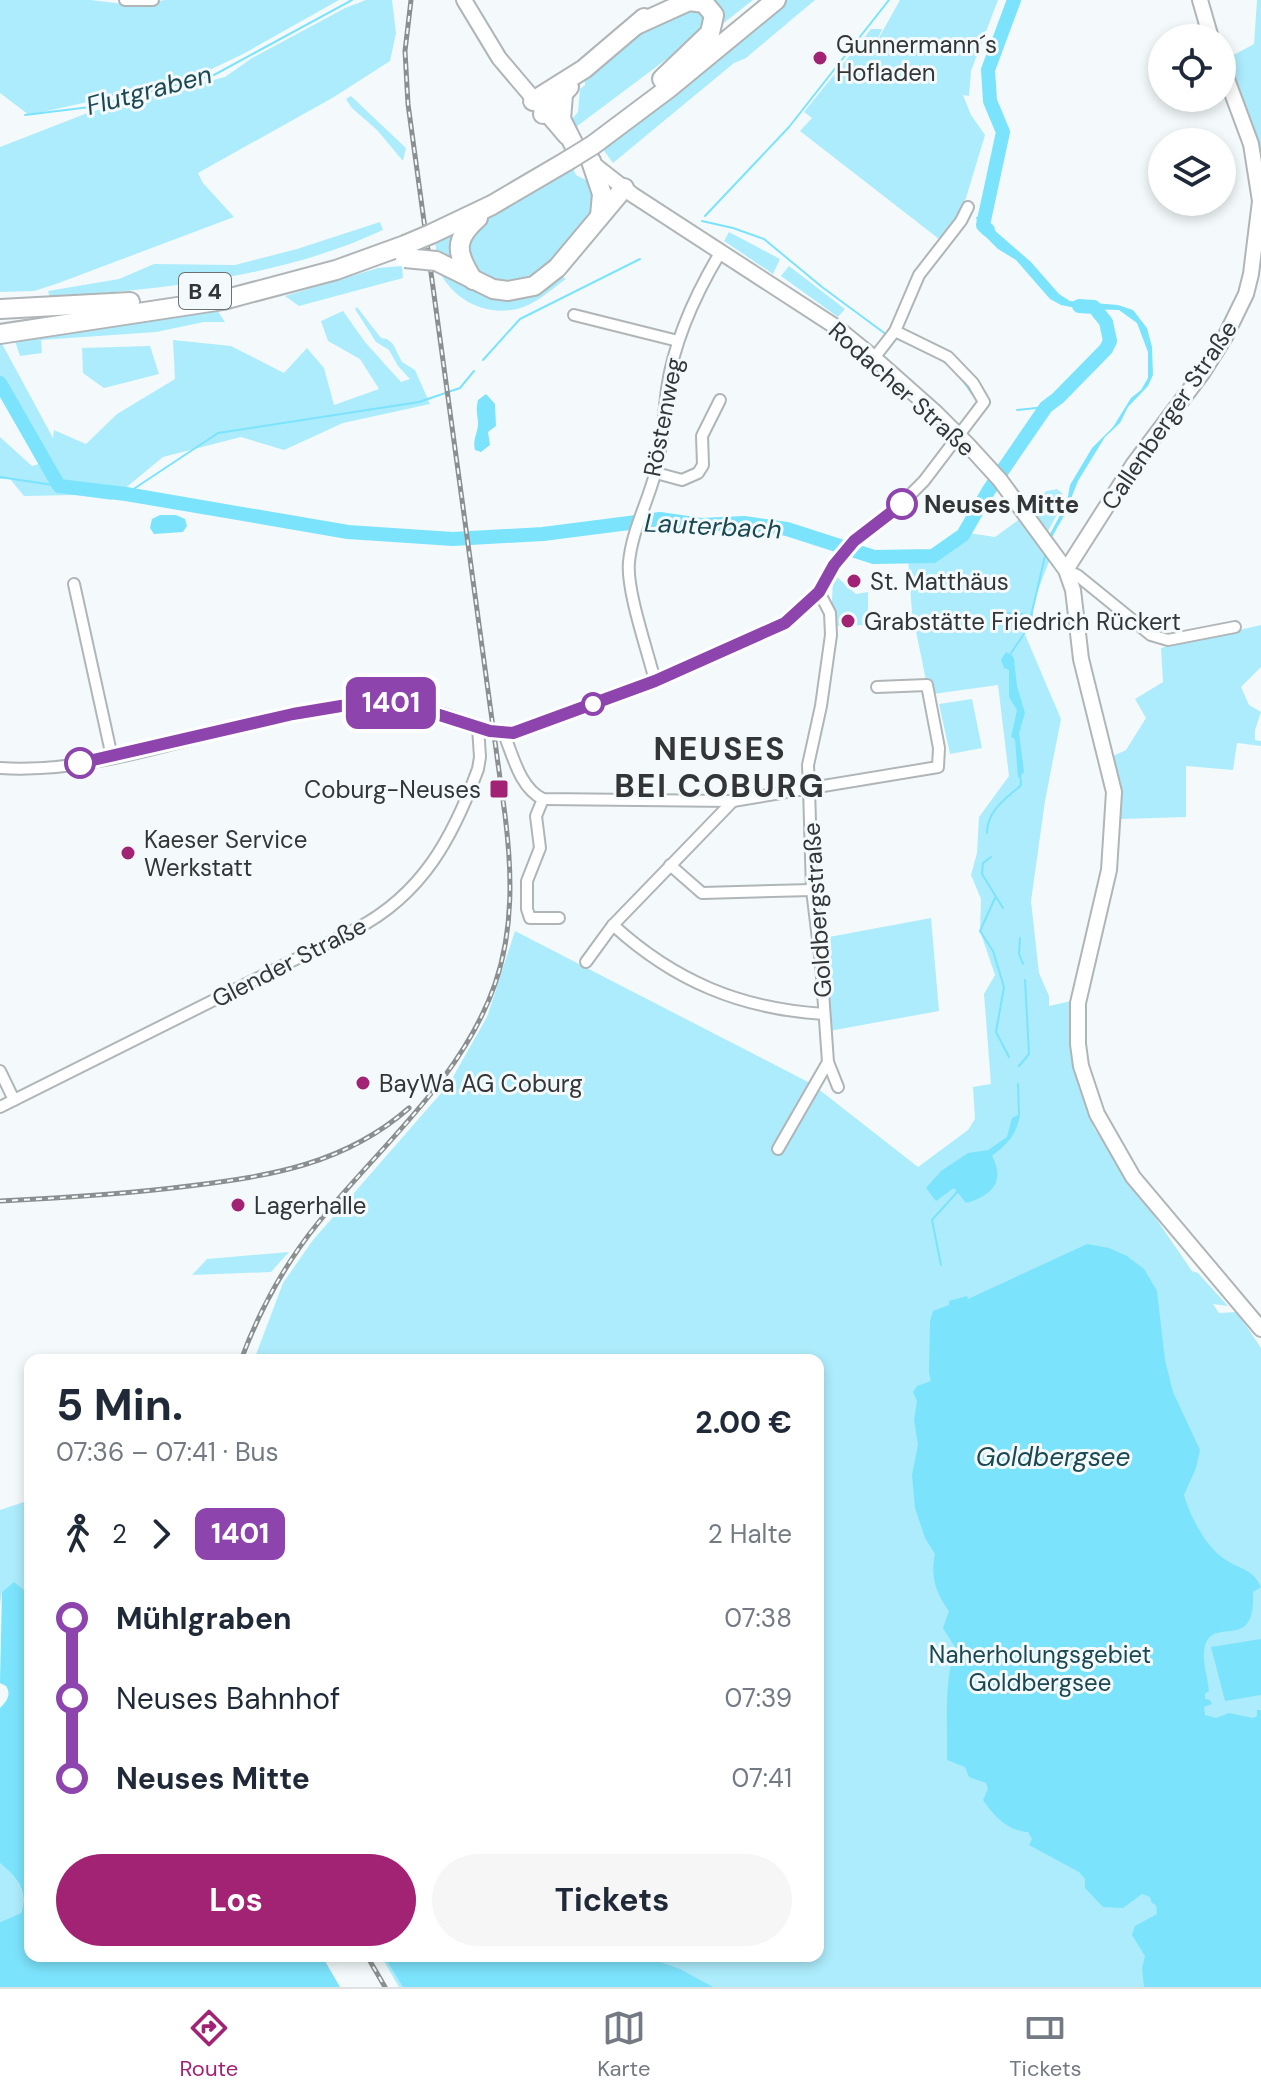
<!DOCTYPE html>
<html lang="de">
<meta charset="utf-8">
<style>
:root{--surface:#fff;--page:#f6f6f7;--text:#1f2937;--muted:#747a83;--line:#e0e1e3;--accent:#a22374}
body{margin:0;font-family:"DM Sans",sans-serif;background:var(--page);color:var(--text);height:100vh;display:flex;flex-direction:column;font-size:30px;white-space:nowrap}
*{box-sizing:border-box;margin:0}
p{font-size:26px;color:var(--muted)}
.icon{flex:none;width:44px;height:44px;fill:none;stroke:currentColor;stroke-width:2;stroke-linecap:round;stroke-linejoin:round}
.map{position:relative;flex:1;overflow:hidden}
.drawer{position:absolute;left:24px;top:1354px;width:800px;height:608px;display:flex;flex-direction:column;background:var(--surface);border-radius:16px;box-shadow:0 4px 12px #0003}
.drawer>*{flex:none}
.badge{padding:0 16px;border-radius:12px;font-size:28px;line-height:52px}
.fabs{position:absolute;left:1148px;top:24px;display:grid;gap:16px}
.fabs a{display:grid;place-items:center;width:88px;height:88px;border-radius:50%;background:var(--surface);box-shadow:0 4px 12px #0003;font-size:40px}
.map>.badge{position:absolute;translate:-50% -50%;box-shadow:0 0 0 4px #fff}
.legs{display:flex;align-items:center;gap:12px;height:88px;padding:0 32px;font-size:26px}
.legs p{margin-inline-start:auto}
.headline{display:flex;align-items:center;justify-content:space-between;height:136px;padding:0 32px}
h1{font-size:44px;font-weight:700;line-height:60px}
.action{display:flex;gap:16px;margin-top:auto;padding:16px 32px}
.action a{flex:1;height:92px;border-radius:48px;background:var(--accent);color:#fff;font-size:32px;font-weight:700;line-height:92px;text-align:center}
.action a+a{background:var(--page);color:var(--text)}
ul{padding:0 32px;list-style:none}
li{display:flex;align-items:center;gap:28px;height:80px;font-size:30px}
li i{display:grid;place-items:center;width:12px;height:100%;margin:0 10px;background:currentColor}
li i::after{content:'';width:20px;height:20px;margin:-10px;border:6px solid;border-radius:50%;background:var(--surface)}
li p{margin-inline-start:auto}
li:first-child i{background:linear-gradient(#0000 50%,currentColor 0)}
li:last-child i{background:linear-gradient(currentColor 50%,#0000 0)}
.tabs{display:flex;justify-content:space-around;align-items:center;height:112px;border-top:2px solid var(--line);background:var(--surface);font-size:22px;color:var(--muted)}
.tabs a{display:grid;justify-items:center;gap:4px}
.tabs .on{color:var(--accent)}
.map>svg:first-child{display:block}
.green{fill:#adecfc}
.water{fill:#7ce3fc}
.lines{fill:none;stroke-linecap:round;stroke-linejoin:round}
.stream{stroke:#7ce3fc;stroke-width:2}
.river{stroke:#7ce3fc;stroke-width:14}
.street-casing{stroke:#b0b5b7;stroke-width:14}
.secondary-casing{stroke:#b0b5b7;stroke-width:18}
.highway-casing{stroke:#b0b5b7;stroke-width:22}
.street{stroke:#fff;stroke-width:10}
.secondary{stroke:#fff;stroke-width:14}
.highway{stroke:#fff;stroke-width:18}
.rail-casing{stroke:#8b8f90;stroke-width:5}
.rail{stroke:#f4fafb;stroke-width:2;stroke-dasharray:6;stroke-linecap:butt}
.highway-bridge-casing{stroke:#b0b5b7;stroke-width:22;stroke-linecap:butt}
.highway-bridge{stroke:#fff;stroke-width:18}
.line-1-casing{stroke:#fff;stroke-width:18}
.line-1{stroke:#8e44ad;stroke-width:12}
.poi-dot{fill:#a22374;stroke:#f4fafb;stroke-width:3}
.stop-1-dot{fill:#fff;stroke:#8e44ad;stroke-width:4}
.labels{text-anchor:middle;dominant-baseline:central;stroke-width:6;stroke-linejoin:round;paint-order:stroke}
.shield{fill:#f4fafb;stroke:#6d7071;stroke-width:2}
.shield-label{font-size:22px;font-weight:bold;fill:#333536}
.poi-label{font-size:24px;fill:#333536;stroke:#f4fafb;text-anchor:start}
.street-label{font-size:24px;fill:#333536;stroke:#f4fafb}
.stop-label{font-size:24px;font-weight:bold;fill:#333536;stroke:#f4fafb;text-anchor:start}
.park-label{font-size:24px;fill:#194752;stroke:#f4fafb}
.water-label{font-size:26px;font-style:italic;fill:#1a4953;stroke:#f4fafb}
.district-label{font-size:32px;font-weight:bold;letter-spacing:2px;fill:#333536;stroke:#f4fafb}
</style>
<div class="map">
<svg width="1261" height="1987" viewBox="0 0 1261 1987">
<rect width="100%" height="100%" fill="#f4fafb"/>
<g class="green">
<polygon points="0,0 91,0 139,6 164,0 339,0 243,54 191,79 29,115 0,93"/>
<polygon points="366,0 392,0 396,33 390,61 334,97 198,173 203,183 234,217 56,284 34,291 0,292 0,147 90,112 225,77 252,58 345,8"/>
<polygon points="709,0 753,0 721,25"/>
<polygon points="781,0 815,0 746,58 734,63 613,163 602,148"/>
<polygon points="900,0 998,0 971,71 969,96 963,95 971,115 985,135 966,198 956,220 939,239 800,131 812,118 804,112 871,29 882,29 876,43"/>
<polygon points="1257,0 1261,0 1261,165 1255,138 1226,59 1254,44"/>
<polygon points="689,4 703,11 706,23 700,34 576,127 572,119 578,112 580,89 585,85 585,81 646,27"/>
<polygon points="351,96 406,148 403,161 377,130 352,108 346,99"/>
<path d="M573,169L576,175L588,181L595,207C573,245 536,294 487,276C480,274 473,266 468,260L469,228Z"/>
<path d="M380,222L383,230C280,278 163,289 50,297L48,291L119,279L154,264L235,265L297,249Z"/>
<polygon points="460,231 458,266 437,257 435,241"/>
<polygon points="729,232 780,259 773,274 724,241"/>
<polygon points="402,266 403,278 299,306 285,296 378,268"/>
<polygon points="789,266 845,309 838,317 781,276"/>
<path d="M439,271C453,276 464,286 478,293C507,308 535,293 559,275L566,279C552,289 535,305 517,309C484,316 454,300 439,271Z"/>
<polygon points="357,307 381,338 387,339 393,344 402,362 415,370 430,404 343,423 284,450 241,437 163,457 111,500 76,495 24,496 10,479 0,479 0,437 32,466 42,463 26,419 0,384 0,340 53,438 54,430 86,444 117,414 175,379 173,340 231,346 284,373 307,348 324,368 334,405 379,389 360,359 328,341 321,321 343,311 365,342 401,382 410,379 398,366 389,350 376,342 355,309"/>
<polygon points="217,310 225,322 204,322 156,332 41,340 42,353 20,356 15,341"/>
<polygon points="150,346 159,374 104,388 83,373 82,348"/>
<polygon points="1057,489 1063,494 1061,507 1048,531 1028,504 1047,491"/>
<polygon points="1021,518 1050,559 1033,603 1033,621 1018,618 1061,719 1045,801 1031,901 1039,973 1049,996 1049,1006 1071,1001 1074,1063 1094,1128 1192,1271 1198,1273 1228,1306 1213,1304 1219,1313 1237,1312 1261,1348 1261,1987 399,1987 381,1956 818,1956 818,1360 254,1360 283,1283 313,1240 449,1084 487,1017 515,931 812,1084 918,1167 968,1130 975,1119 973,1087 991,1084 984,994 995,975 980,931 981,899 971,875 977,853 979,817 1009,776 998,685 933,694 927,685 912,612 908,559 937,558 968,533 995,537"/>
<polygon points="837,577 856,594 868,592 868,625 834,626 832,602 833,579"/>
<polygon points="1261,625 1261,667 1241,687 1249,705 1261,712 1255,730 1255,740 1261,741 1261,746 1237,743 1233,770 1186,766 1186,817 1121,819 1119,786 1113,756 1126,750 1146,718 1135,699 1163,682 1161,648"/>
<polygon points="972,699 982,748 950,754 939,704"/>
<polygon points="931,918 939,1011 829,1031 825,966 831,964 829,937"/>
<polygon points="289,1252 271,1272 192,1275 207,1259"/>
<polygon points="30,1500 30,1595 14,1583 2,1592 0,1605 0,1510"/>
<path d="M0,1863C16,1876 28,1891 21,1913L0,1922Z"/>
</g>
<g class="water">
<polygon points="986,216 993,229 1031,262 1059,294 1070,301 1118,305 1133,310 1147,328 1152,347 1153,375 1148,386 1128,407 1120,423 1105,437 1078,481 1065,514 1052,537 1050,534 1067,502 1070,485 1092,448 1113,427 1131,398 1141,390 1148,378 1148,352 1137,323 1119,310 1081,309 1061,305 1050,299 1016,260 998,249 986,237 979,229 976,217"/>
<path d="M486,394L495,404L496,426L488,432L490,445L481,452L475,450C472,439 479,431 478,421C477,412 476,409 478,400Z"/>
<polygon points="160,515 176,515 185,519 187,526 183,532 154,534 150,528 152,519"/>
<polygon points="1006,652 1012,655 1014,659 1017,686 1025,713 1019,733 1024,772 1018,778 1015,739 1011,737 1017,710 1009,697 1009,670 1004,668 1001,660"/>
<path d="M1020,1114C1017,1135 1008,1143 992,1156C1006,1182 991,1196 966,1203L954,1188L936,1201L926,1188L941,1171L968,1153L988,1150L1007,1137L1012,1118Z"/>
<path d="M1087,1244L1109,1248L1127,1256L1144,1269L1157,1291L1165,1360L1173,1392L1200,1450L1196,1468L1184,1495C1190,1516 1206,1548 1226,1560C1241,1570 1253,1569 1261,1587L1253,1592C1256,1658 1209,1610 1204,1652C1203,1665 1208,1679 1209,1691L1205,1694V1699L1210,1700L1212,1704L1204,1707L1205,1715L1216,1718L1229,1713L1253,1718L1257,1716V1710H1261V1987H1144L1142,1968L1145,1956L1132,1935L1135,1926L1157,1914L1156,1905L1152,1903L1150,1897L1142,1894L1123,1908L1103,1907L1085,1888V1879L1079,1872L1029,1845L1032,1839L1028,1832C1007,1831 994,1816 983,1800L988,1789L986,1783L969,1777L965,1767L947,1760C948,1727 943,1679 956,1649L943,1628L949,1611C936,1594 930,1576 935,1554L925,1538L915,1508L912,1475L918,1445L914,1420L917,1401L913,1392L917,1386L931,1381L929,1373L930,1321L933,1311L949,1305V1301L967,1296L968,1299Z"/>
<path d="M14,1582L30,1595V1956H322L340,1987H0V1922L21,1913C29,1891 16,1876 0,1863V1708C6,1702 12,1695 6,1686L0,1683L2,1592Z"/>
<polygon points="1261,1639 1261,1695 1225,1701 1211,1647"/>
<polygon points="384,1956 643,1956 680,1969 713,1987 403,1987"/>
</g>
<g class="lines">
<g class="stream">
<polyline points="25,115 90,107 214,75 352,0"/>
<polyline points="705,216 789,127 889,0"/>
<polyline points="702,221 733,228 764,239 822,287 887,335"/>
<polyline points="893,337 917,347"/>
<polyline points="940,359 951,367"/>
<polyline points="483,360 520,319 640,259"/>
<polyline points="961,378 978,402"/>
<polyline points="1017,410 1046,407"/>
<polyline points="0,477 59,486"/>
<polyline points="126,494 218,433 419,402 460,388 474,371"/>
<polyline points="1008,613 1015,614"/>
<polyline points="1021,614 1031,616"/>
<polyline points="1011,653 1024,634 1031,616 1046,552"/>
<path d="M987,833C987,810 1006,799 1021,785L1020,773"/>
<polyline points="991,857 983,863 982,874 1003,908"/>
<polyline points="995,898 980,931 993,951 1004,987 996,1032 1009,1057"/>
<polyline points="1020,938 1019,954 1023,964"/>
<polyline points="1019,1066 1029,1054 1025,980"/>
<polyline points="1018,1084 1019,1114"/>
<polyline points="941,1265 932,1220 959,1190"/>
</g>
<g class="river">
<polyline points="988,230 983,225 1003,132 990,101 988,70 1014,0"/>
<polyline points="0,383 59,486 126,494 348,532 453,539 543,534 660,519 701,525 744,523 787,529 874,557 933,556 963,535 989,490 1046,407 1058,398 1106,349 1110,341 1106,322 1094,307 1079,306"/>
</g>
<g class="street-casing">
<g id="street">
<polyline points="125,0 153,0"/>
<polyline points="574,315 678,341"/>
<polyline points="874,358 895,331 919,275 961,221 968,207"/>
<polyline points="656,473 682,480 698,473 703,465 702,436 720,400"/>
<polyline points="1066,570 1077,575 1151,635 1168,640 1235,627"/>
<polyline points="74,584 112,757"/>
<polyline points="819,592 830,613 831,635 821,706 808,765 809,788 812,890 821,964 828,1062 838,1087"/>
<path d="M655,681C648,652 626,590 629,562C632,531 647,504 655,474C663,447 663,417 667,389C674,340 695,295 720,253"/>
<path d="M504,734C513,756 520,788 543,799L733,801L938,767L939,748L927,685L877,687"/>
<path d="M0,768C117,776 236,715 353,704C384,701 414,704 443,714C466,721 489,735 513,733L655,681L762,635L796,615L819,592L834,565L854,541L899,506L924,481L984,402L973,383L948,357L895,331"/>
<polyline points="543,799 536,816 540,848 527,881 527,909 530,918 559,918"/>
<polyline points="670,865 702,893 812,890"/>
<path d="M613,925C674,981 741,1009 824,1014"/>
<polyline points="586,962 613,925 733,801"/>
<polyline points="0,1071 14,1100"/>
<path d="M0,1107L356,929C423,894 453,837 478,769L480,757L478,727"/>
<polyline points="778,1149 828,1062"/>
</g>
</g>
<g class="secondary-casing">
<g id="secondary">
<polyline points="464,0 499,58 566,137"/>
<polyline points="1200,0 1211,38"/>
<polyline points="592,163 633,195 836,327 874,358 936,413 968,445 1000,480 1066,570 1073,590 1081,659 1114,792 1109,870 1078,1003 1078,1044 1081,1066 1097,1114 1133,1177 1261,1329"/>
<polyline points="1066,570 1133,465 1203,372 1225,337 1246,294 1251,274 1260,201 1251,144 1222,66"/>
</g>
</g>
<g class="highway-casing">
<g id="highway">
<polyline points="636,25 689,1 704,3 714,15 710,33 662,79"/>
<polyline points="563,95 561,119 575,147"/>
<polyline points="533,101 584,69 644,18"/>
<polyline points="543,114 569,87"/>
<polyline points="593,145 669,88 776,0"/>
<polyline points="591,161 602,194 600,216"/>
<polyline points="431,234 492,205 567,161"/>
<polyline points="436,261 493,289 508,291 534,286 557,268 624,188"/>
<path d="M473,280C456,253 453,240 478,218"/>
<polyline points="0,309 130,302"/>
<polyline points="0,334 223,300 336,270 405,245"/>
</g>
</g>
<use href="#street" class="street"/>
<use href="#secondary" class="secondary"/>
<use href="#highway" class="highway"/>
<g class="rail-casing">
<g id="rail">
<path d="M0,1201C63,1198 126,1194 189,1186C271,1176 345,1164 409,1108"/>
<path d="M241,1360C260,1309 284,1265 318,1223C380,1146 462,1079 495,984C514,929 512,871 505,815L408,104L405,51L411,0"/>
<polyline points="367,1956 385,1987"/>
</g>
</g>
<use href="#rail" class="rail"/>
<g class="highway-bridge-casing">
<g id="highway-bridge">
<polyline points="567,161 593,145"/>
<polyline points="405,245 431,234"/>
<polyline points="405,258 436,261"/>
</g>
</g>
<use href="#highway-bridge" class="highway-bridge"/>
</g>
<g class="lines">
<g class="line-1-casing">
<polyline id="line-1" points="80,763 293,714 353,704 380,702 411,706 490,731 513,733 655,681 785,623 819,592 834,565 854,541 902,504"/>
</g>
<use href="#line-1" class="line-1"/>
</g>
<g class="poi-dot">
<circle cx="820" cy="58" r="8"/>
<circle cx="854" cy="581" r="8"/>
<circle cx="848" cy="621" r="8"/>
<rect x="489" y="779" width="20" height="20" rx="4"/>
<circle cx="128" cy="853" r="8"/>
<circle cx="363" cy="1083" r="8"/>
<circle cx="238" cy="1205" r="8"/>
</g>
<g class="stop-1-dot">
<circle cx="902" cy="504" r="14"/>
<circle cx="593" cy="704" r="10"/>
<circle cx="80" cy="763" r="14"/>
</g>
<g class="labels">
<rect class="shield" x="179" y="273" width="52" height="36" rx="6"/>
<g class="shield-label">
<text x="205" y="291">B 4</text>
</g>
<g class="poi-label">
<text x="836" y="44">Gunnermann´s<tspan x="836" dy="28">Hofladen</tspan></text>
<text x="870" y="581">St. Matthäus</text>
<text x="864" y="621">Grabstätte Friedrich Rückert</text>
<text x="481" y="789" text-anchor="end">Coburg-Neuses</text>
<text x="144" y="839">Kaeser Service<tspan x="144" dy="28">Werkstatt</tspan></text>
<text x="379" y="1083">BayWa AG Coburg</text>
<text x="254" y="1205">Lagerhalle</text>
</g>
<g class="street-label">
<text transform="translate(902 389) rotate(42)">Rodacher Straße</text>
<text transform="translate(1169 415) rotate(-56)">Callenberger Straße</text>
<text transform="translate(663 417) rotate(-79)">Röstenweg</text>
<text transform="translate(817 910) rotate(-94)">Goldbergstraße</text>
<text transform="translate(289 962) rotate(-27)">Glender Straße</text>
</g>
<g class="stop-label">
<text x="924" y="504">Neuses Mitte</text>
</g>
<g class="park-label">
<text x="1040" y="1654">Naherholungsgebiet<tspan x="1040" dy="28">Goldbergsee</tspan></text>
</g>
<g class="water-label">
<text transform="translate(149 90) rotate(-15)">Flutgraben</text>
<text transform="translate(713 526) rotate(3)">Lauterbach</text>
<text x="1053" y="1457">Goldbergsee</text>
</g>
<g class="district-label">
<text x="720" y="749">NEUSES<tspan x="720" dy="37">BEI COBURG</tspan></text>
</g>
</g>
</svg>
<div class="fabs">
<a><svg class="icon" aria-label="locate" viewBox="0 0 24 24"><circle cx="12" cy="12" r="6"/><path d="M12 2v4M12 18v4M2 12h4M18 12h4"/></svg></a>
<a><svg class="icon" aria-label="layers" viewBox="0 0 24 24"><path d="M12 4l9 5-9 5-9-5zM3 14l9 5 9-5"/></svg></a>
</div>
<b class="badge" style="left:391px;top:703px;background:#8e44ad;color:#fff">1401</b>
<section class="drawer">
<div class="headline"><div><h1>5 Min.</h1><p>07:36 – 07:41 · Bus</p></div><b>2.00 €</b></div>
<div class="legs"><svg class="icon" aria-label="walk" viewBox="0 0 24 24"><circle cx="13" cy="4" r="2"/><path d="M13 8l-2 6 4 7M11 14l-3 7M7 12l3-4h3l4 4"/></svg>2<svg class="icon" aria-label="forward" viewBox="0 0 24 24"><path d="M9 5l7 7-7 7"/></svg><b class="badge" style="background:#8e44ad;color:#fff">1401</b><p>2 Halte</p></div>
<ul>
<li><i style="color:#8e44ad"></i><b>Mühlgraben</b><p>07:38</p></li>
<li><i style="color:#8e44ad"></i><span>Neuses Bahnhof</span><p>07:39</p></li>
<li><i style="color:#8e44ad"></i><b>Neuses Mitte</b><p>07:41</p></li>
</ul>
<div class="action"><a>Los</a><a>Tickets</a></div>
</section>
</div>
<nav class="tabs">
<a class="on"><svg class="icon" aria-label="directions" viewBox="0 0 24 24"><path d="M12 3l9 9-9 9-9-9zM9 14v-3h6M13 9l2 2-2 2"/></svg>Route</a>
<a><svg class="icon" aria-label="map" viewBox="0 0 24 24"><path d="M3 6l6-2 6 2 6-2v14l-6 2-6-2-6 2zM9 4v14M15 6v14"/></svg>Karte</a>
<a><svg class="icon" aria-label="tickets" viewBox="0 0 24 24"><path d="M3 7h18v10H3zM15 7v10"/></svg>Tickets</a>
</nav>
